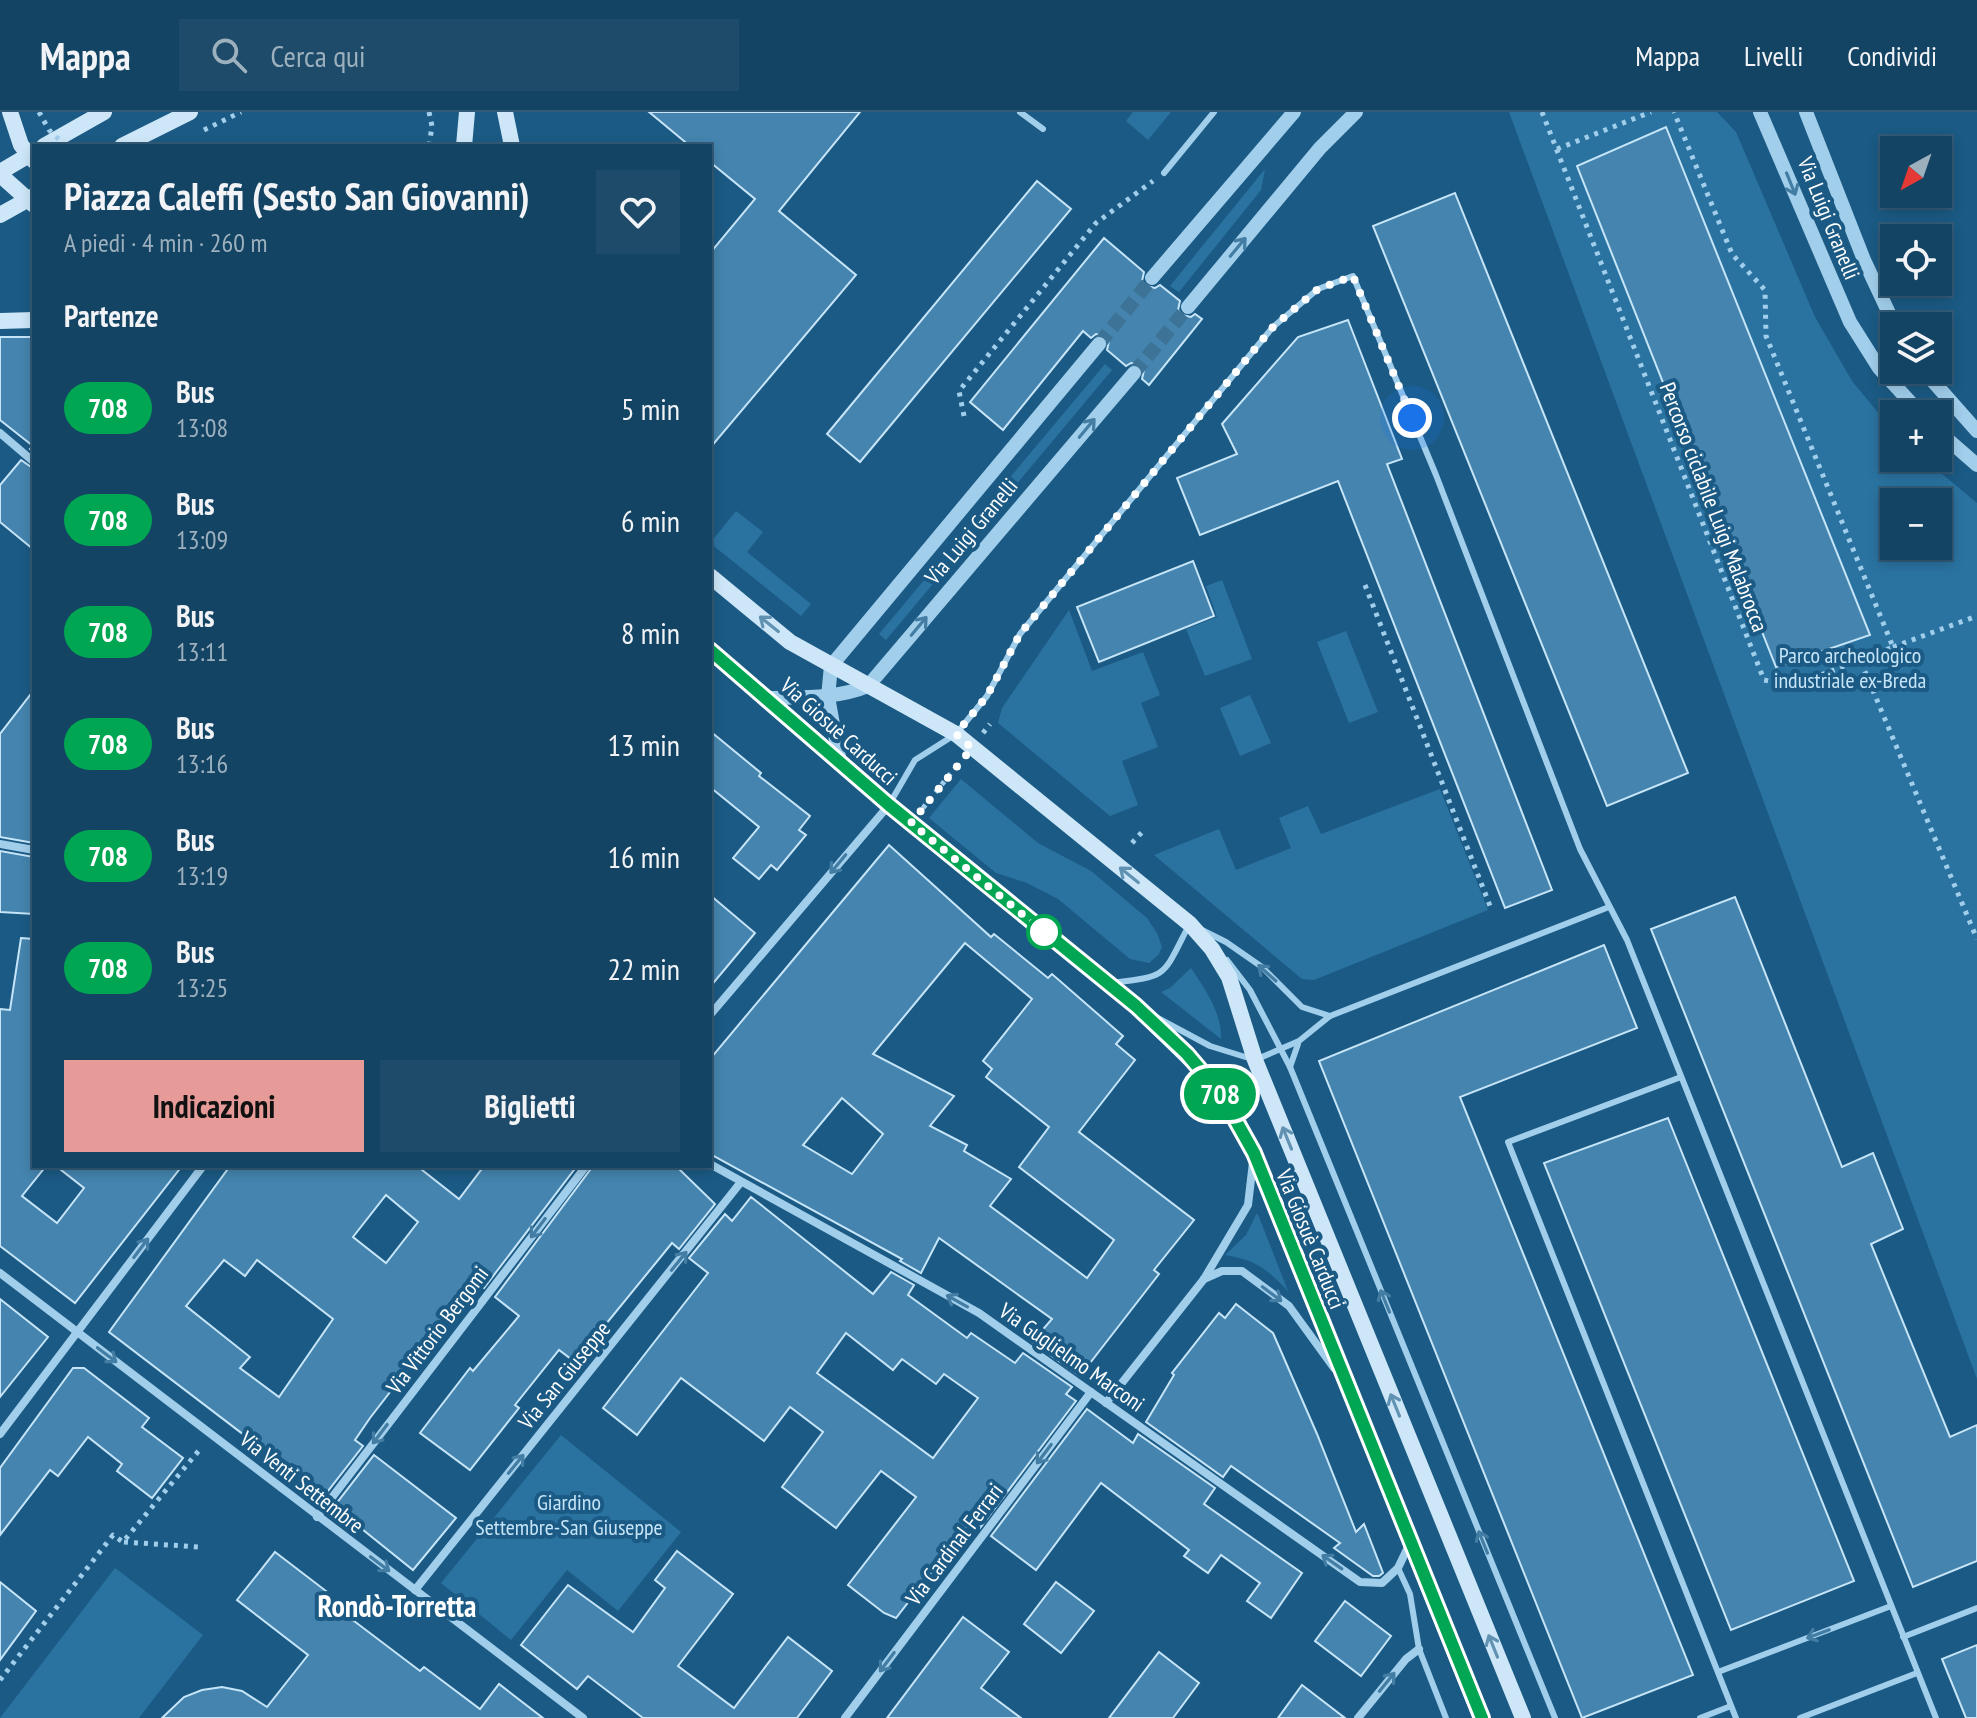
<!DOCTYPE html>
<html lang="it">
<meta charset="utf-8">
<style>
:root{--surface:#144463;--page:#1d4b69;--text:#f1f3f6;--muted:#9db0be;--line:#335c78;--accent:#e69b98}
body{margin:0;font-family:"PT Sans Narrow",sans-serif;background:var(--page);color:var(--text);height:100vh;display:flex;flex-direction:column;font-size:30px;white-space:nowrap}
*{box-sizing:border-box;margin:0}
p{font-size:26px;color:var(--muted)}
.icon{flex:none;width:44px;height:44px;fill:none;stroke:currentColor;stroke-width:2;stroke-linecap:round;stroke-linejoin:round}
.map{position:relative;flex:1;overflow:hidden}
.side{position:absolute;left:32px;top:32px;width:680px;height:1024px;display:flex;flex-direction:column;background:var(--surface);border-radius:0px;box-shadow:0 4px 12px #0003,0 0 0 2px var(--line)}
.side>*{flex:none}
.badge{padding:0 16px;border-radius:26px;font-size:28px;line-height:52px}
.needle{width:52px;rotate:220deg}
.tools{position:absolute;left:1880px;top:24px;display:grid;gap:16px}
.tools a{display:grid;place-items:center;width:72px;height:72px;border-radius:0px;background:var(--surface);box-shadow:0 4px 12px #0003,0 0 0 2px var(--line);font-size:40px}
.you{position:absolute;width:40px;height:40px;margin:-20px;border:6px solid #fff;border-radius:50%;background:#1a73e8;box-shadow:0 0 0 12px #1a73e833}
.map>.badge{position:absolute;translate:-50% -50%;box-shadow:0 0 0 4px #fff}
h2{padding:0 32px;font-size:30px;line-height:72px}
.round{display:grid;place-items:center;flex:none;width:84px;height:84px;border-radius:0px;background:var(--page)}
.overview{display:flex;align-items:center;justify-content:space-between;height:136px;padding:0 32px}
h1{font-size:38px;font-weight:800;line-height:60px}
.primary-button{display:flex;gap:16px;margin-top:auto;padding:16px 32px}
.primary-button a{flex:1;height:92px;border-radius:0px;background:var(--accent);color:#111;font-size:32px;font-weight:800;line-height:92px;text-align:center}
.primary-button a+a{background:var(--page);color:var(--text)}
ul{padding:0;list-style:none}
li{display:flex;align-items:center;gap:24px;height:112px;padding:0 32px}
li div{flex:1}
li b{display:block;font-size:30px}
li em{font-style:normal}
li .badge{min-width:88px;font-weight:700;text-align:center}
header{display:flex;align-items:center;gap:48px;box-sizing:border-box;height:112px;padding:0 40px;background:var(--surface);border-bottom:2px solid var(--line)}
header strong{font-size:38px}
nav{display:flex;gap:44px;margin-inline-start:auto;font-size:28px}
.search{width:560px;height:72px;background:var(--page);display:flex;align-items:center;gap:20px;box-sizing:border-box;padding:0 28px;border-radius:0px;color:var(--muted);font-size:30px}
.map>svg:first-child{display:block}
.green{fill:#2a73a1;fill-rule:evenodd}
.building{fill:#4484ae;stroke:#c6e5f8;stroke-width:2;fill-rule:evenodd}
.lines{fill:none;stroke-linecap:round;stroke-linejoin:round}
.tertiary-tunnel{stroke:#3d7396;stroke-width:14;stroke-dasharray:14 7;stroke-linecap:butt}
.path{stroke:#a1ceeb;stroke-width:5;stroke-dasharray:4 6;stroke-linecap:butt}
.service{stroke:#a1ceeb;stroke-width:6}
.minor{stroke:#a1ceeb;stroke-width:8}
.tertiary{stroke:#a1ceeb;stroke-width:14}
.secondary{stroke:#cde7f8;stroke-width:16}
.path-bridge{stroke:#a1ceeb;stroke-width:5;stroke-dasharray:4 6;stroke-linecap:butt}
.secondary-bridge{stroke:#cde7f8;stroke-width:16}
.oneway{stroke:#437da3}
.oneway2{stroke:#6292b2}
.line-casing{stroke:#fff;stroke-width:18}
.line{stroke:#00a651;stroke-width:12}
.walk{stroke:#fff;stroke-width:8;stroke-dasharray:0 14.4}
.stop-dot{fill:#fff;stroke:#00a651;stroke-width:4}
.labels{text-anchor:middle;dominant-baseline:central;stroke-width:8;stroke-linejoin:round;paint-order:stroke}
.street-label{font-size:22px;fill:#fff;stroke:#1b5a84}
.park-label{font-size:22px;fill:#c6e5f8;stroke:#1b5a84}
.district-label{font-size:30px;font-weight:bold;fill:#fff;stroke:#1b5a84}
</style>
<header>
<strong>Mappa</strong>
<div class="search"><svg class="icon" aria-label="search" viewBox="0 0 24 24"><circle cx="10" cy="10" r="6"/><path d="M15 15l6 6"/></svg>Cerca qui</div>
<nav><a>Mappa</a><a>Livelli</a><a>Condividi</a></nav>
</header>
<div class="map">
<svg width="1977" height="1606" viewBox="0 0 1977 1606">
<rect width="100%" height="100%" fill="#1b5a84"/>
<g class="green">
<polygon points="1133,0 1171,0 1148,28 1126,9"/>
<path d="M1509,0H1717L1736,20L1815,205L1852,269L1894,320V346H1923L1977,391V1267ZM1894,390H1938V434H1894Z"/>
<polygon points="1265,57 1261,78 1179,180 1170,174"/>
<polygon points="1105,252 1112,258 886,528 879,522"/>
<polygon points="736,399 763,420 747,440 811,492 801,504 710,431"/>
<polygon points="1222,468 1252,547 1205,564 1186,517 1217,505 1206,474"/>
<polygon points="1069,498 1092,559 1143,540 1160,583 1141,591 1158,635 1122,649 1138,693 1110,704 998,611 1002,596"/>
<polygon points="1346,519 1378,600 1349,611 1317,530"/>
<polygon points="1250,583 1271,631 1240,644 1220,596"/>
<polygon points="961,667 1038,731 1091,759 1147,806 1157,821 1162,835 1159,842 1149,851 1130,847 1058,787 1027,771 996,761 929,706"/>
<polygon points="1440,677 1488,798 1314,868 1302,867 1154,743 1219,717 1236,758 1291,736 1279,706 1308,694 1321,722"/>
<path d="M1191,856C1205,877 1222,901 1221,927L1161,880L1170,876Z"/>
<path d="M1257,1101L1259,1105L1288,1179C1267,1157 1256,1148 1225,1143L1246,1123Z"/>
<polygon points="561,1323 681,1420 618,1499 567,1458 511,1528 441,1471"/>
<polygon points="115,1456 203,1523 139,1606 0,1606"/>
</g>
<g class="building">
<polygon points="649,0 860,0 779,99 856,163 710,336 710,141 755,87 710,50 710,34 690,34"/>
<polygon points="1666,15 1870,523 1776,555 1577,54"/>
<polygon points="1037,69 1071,97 860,350 827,322"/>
<polygon points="1455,81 1688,661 1607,694 1373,114"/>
<polygon points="1104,126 1144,160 1142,169 1146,174 1155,176 1160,173 1180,189 1178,198 1182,203 1191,205 1195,202 1202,207 1149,273 1142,267 1144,258 1140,253 1131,251 1126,254 1107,238 1109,229 1105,224 1096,222 1091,226 1083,219 1003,318 970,290"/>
<polygon points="1348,208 1402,347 1387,352 1552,778 1505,796 1338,369 1200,423 1177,366 1237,342 1222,312 1298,225"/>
<polygon points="0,225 34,225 34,341 30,337 33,334 0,308"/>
<polygon points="21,348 34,357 34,438 0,410 0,373"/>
<polygon points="1193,449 1214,504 1099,550 1077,495"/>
<polygon points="34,578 34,731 0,725 0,622"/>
<polygon points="710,619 761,661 759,664 810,704 799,718 806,723 777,758 771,753 759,767 733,746 759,715 710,675"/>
<path d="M889,733L991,825L994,822L1048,866L1052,862L1123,924L1116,932L1135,948L1079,1020L1194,1108L1154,1158L1159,1162L1080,1264L1032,1230L1052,1207L939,1126L921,1161L900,1149L902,1147L710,1042V947ZM965,831L1032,887L983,949L992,957L986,965L1049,1015L1019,1055L1114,1128L1087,1166L990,1094L1011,1067L964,1039L967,1033L930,1014L954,984L873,942ZM842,986L883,1022L852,1062L803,1033Z"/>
<polygon points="0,739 34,745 34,802 0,800"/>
<polygon points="710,783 755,821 710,875"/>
<polygon points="1735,785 1842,1055 1873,1041 1903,1117 1871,1132 1950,1325 1977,1313 1977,1449 1913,1475 1651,817"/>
<polygon points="21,826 34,827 34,1054 46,1054 22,1084 57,1111 84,1076 56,1054 182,1054 75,1191 0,1134 0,897 10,898"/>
<polygon points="1604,833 1637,916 1460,985 1693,1563 1582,1606 1319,949"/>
<polygon points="1668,1006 1854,1469 1731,1518 1544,1051"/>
<path d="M230,1054H417L459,1087L484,1054H577L484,1176L476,1169L370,1306L355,1328L363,1334L324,1384L109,1220ZM386,1083L418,1110L386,1151L353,1125ZM224,1148L245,1164L257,1148L333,1207L279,1285L240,1256L250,1245L186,1194Z"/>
<polygon points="593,1054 676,1054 715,1092 679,1137 672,1131 575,1250 559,1238 515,1293 519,1296 470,1358 420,1321 470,1256 473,1259 519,1204 495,1185"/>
<path d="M751,1085L873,1182L891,1160L914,1173L908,1183L967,1226L971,1221L1015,1251L1023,1241L1072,1275L1066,1282L1076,1289L980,1416L971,1409L896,1506L884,1501L848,1473L916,1385L881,1359L836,1416L782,1375L823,1320L790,1295L764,1329L681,1266L637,1323L603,1296L708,1161L689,1146L725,1102L732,1109ZM846,1221L893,1258L902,1247L936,1272L944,1262L978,1286L933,1346L817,1261Z"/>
<polygon points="0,1187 48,1225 0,1285"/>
<polygon points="1236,1192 1273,1221 1317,1322 1356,1420 1364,1412 1383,1461 1379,1464 1373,1464 1334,1436 1340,1431 1231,1354 1223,1365 1146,1310 1174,1263 1172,1261 1219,1201 1225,1206"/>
<polygon points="73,1256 84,1256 149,1306 142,1315 183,1346 152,1386 117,1359 122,1352 88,1325 58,1364 50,1358 0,1423 0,1356"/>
<polygon points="1087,1297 1133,1331 1138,1322 1215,1376 1204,1392 1302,1461 1271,1506 1247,1489 1260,1471 1221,1443 1208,1461 1184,1444 1189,1438 1101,1371 1036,1458 991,1424"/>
<polygon points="374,1343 456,1406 413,1458 337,1397 339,1395 336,1392"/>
<polygon points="677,1439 733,1482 678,1554 734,1596 788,1525 832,1559 797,1606 643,1606 588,1564 577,1577 521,1533 568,1473 633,1520 665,1476 655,1468"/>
<polygon points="275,1440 326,1479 321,1484 420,1559 424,1555 480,1597 499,1572 543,1606 162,1606 184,1585 202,1578 222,1575 242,1579 267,1595 308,1543 237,1488"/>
<polygon points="0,1470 36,1499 0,1548"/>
<polygon points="1056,1470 1094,1499 1061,1541 1024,1512"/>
<polygon points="1345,1489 1391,1524 1361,1564 1315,1529"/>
<polygon points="963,1505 1009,1540 981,1576 1021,1606 887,1606"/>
<polygon points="1977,1533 1977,1606 1966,1606 1942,1547"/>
<polygon points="1159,1540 1199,1571 1173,1606 1109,1606"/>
<polygon points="1302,1573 1345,1606 1278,1606"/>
</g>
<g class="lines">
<g class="tertiary-tunnel">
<polyline points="1099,232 1152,166"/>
<polyline points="1134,261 1188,195"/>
</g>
<g class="path">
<polyline points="429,0 432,14 429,34"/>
<polyline points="1542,0 1764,568 1793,574 1893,535 1766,224 1765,178 1732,142 1674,0"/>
<polyline points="204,18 241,0"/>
<polyline points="1557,37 1651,0"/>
<polyline points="964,304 959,279 1096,111 1153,69"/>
<polyline points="1365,473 1492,799"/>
<polyline points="1893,535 1977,504"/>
<polyline points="1861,550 1977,827"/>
<polyline points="983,621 990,612"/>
<polyline points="923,696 959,651"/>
<polyline points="1132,731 1144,718"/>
<polyline points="124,1430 199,1435"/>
<polyline points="0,1568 113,1423 123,1430 201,1336"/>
</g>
<g class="service">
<polyline points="1020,0 1043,17"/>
<polyline points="1164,61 1214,0"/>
<polyline points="890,691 915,648 956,622 987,584 1020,522 1273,215 1318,177 1353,164 1436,363 1580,737 1627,828 1936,1606"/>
<polyline points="1202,818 1226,830 1262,855 1302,895 1330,904"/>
<polyline points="1227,848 1250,878 1290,955 1555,1606"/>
<path d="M1111,871C1168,864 1162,866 1188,815"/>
<polyline points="1156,905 1210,934 1255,948 1299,929 1330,904 1609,795"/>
<polyline points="1290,955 1298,932"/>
<polyline points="1681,965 1508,1030 1736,1606"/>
<polyline points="1398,1456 1410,1482 1419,1537 1446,1606"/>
<polyline points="1903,1525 1977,1496"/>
<polyline points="1718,1560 1891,1494"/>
<polyline points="1700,1606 1731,1594"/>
<polyline points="1800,1606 1917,1561"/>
</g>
<g class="minor">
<polyline points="0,321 34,350"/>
<polyline points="0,732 34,738"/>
<polyline points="710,903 889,693"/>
<polyline points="710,1052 979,1201 1360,1470 1382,1471 1398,1456 1409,1433"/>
<polyline points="0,1161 583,1606"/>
<polyline points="1204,1167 1222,1159 1242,1159 1289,1194 1334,1256"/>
<polyline points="1106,1291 1204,1167 1248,1093 1253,1050"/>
<polyline points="0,1322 203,1054"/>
<polyline points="317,1405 586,1054"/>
<polyline points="415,1478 741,1070"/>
<polyline points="845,1606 1091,1280"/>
<polyline points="1358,1606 1406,1547 1419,1537"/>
</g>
<g class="tertiary">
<polyline points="1760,0 1850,210 1879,256 1921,302"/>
<polyline points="1806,0 1864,148 1895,214"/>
<polyline points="1152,166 1294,0"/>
<polyline points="1188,195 1320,36 1356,0"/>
<polyline points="1923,258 1977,319"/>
<polyline points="1938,319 1977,353"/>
<path d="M768,586C802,585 836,587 868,574L1134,261"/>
<polyline points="840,650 828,585 831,554 1099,232"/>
</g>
<g class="secondary">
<polyline points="505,0 512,34"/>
<polyline points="44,34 104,0"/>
<polyline points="122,34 190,0"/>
<polyline points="464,34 467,0"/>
<polyline points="0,60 34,40"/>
<polyline points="0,103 34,84"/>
<polyline points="0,209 34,208"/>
<polyline points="710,464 790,530 956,622 1190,812 1212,837 1229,865 1255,948 1523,1606"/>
<polyline points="710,538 889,693 1136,894 1204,961 1228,993 1254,1041 1481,1606"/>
</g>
<polyline class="path-bridge" points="39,0 49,18 66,34"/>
<g class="secondary-bridge">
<polyline points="10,0 21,33 34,49"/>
<polyline points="0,59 6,68 34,93"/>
</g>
</g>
<defs><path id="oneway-shaft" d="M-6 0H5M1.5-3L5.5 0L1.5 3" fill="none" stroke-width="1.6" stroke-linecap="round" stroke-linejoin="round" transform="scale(2)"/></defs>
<g class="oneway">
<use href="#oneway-shaft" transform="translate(1791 72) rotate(68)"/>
<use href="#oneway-shaft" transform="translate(1238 135) rotate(-50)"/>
<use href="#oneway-shaft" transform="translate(1087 316) rotate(-50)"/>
<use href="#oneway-shaft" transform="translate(919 514) rotate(-50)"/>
<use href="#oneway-shaft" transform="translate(838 752) rotate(130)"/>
<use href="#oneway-shaft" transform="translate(1267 861) rotate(-138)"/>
<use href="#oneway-shaft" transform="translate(538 1116) rotate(127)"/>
<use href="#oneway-shaft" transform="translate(141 1136) rotate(-53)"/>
<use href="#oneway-shaft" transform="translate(679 1149) rotate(-51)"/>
<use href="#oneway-shaft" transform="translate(1272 1182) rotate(37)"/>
<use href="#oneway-shaft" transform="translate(957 1189) rotate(-151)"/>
<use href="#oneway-shaft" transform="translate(1385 1189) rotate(-112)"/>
<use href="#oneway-shaft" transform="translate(107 1243) rotate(37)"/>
<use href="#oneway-shaft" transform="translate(380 1322) rotate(127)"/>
<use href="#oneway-shaft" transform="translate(1044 1342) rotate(127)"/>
<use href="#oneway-shaft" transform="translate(516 1352) rotate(-51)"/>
<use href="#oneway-shaft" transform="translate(1483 1430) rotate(-112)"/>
<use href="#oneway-shaft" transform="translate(1332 1450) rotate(-145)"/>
<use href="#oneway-shaft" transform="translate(380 1452) rotate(37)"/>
<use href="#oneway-shaft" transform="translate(1818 1522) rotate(159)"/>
<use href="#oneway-shaft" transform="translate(887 1550) rotate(127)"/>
<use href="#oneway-shaft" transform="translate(1387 1570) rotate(-51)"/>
</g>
<g class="oneway2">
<use href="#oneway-shaft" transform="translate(769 512) rotate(-141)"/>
<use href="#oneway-shaft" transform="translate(1129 763) rotate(-141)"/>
<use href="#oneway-shaft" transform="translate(1287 1026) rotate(-112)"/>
<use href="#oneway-shaft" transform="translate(1395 1293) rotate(-112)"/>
<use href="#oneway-shaft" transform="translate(1493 1534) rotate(-112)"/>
</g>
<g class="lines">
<g class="line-casing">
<polyline id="line" points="710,538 889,693 1136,894 1187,942 1221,982 1254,1041 1482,1606"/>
</g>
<use href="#line" class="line"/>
<polyline class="walk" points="1044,820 911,711 972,636 956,622 987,584 1020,522 1273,215 1318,177 1353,164 1412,306"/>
</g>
<circle class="stop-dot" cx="1044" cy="820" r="16"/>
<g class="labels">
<g class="street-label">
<text transform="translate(1829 106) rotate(68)">Via Luigi Granelli</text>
<text transform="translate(1714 395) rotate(69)">Percorso ciclabile Luigi Malabrocca</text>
<text transform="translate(971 419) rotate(-50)">Via Luigi Granelli</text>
<text transform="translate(839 619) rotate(42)">Via Giosuè Carducci</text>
<text transform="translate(1311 1127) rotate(68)">Via Giosuè Carducci</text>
<text transform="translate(437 1218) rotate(-53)">Via Vittorio Bergomi</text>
<text transform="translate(1072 1245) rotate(35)">Via Guglielmo Marconi</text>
<text transform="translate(564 1263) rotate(-51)">Via San Giuseppe</text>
<text transform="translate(302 1370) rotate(38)">Via Venti Settembre</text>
<text transform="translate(954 1432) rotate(-53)">Via Cardinal Ferrari</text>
</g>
<g class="park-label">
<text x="1850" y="543">Parco archeologico<tspan x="1850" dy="25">industriale ex-Breda</tspan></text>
<text x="569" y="1390">Giardino<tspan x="569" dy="25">Settembre-San Giuseppe</tspan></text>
</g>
<g class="district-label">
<text x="397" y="1493">Rondò-Torretta</text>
</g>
</g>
</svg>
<div class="tools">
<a><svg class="needle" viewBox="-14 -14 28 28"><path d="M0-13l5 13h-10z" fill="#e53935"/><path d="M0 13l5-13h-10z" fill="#9db0be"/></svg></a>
<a><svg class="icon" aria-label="locate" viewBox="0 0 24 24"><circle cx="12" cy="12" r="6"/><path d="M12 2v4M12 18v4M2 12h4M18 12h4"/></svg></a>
<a><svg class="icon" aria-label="layers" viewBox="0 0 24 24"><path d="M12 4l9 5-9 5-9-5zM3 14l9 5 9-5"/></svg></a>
<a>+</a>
<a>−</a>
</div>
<div class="you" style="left:1412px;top:306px"></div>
<b class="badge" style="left:1220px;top:982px;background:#00a651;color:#fff">708</b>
<section class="side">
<div class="overview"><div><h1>Piazza Caleffi (Sesto San Giovanni)</h1><p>A piedi · 4 min · 260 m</p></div><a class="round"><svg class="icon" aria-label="heart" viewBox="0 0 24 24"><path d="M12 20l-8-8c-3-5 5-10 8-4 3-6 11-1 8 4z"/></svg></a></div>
<h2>Partenze</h2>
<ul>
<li><span class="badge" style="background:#00a651;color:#fff">708</span><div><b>Bus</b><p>13:08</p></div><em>5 min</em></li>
<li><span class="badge" style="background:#00a651;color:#fff">708</span><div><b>Bus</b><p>13:09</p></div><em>6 min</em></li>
<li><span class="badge" style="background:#00a651;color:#fff">708</span><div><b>Bus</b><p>13:11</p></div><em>8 min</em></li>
<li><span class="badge" style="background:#00a651;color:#fff">708</span><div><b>Bus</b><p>13:16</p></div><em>13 min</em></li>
<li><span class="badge" style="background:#00a651;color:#fff">708</span><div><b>Bus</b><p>13:19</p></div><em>16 min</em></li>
<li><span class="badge" style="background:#00a651;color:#fff">708</span><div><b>Bus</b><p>13:25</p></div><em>22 min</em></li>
</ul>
<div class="primary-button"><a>Indicazioni</a><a>Biglietti</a></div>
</section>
</div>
